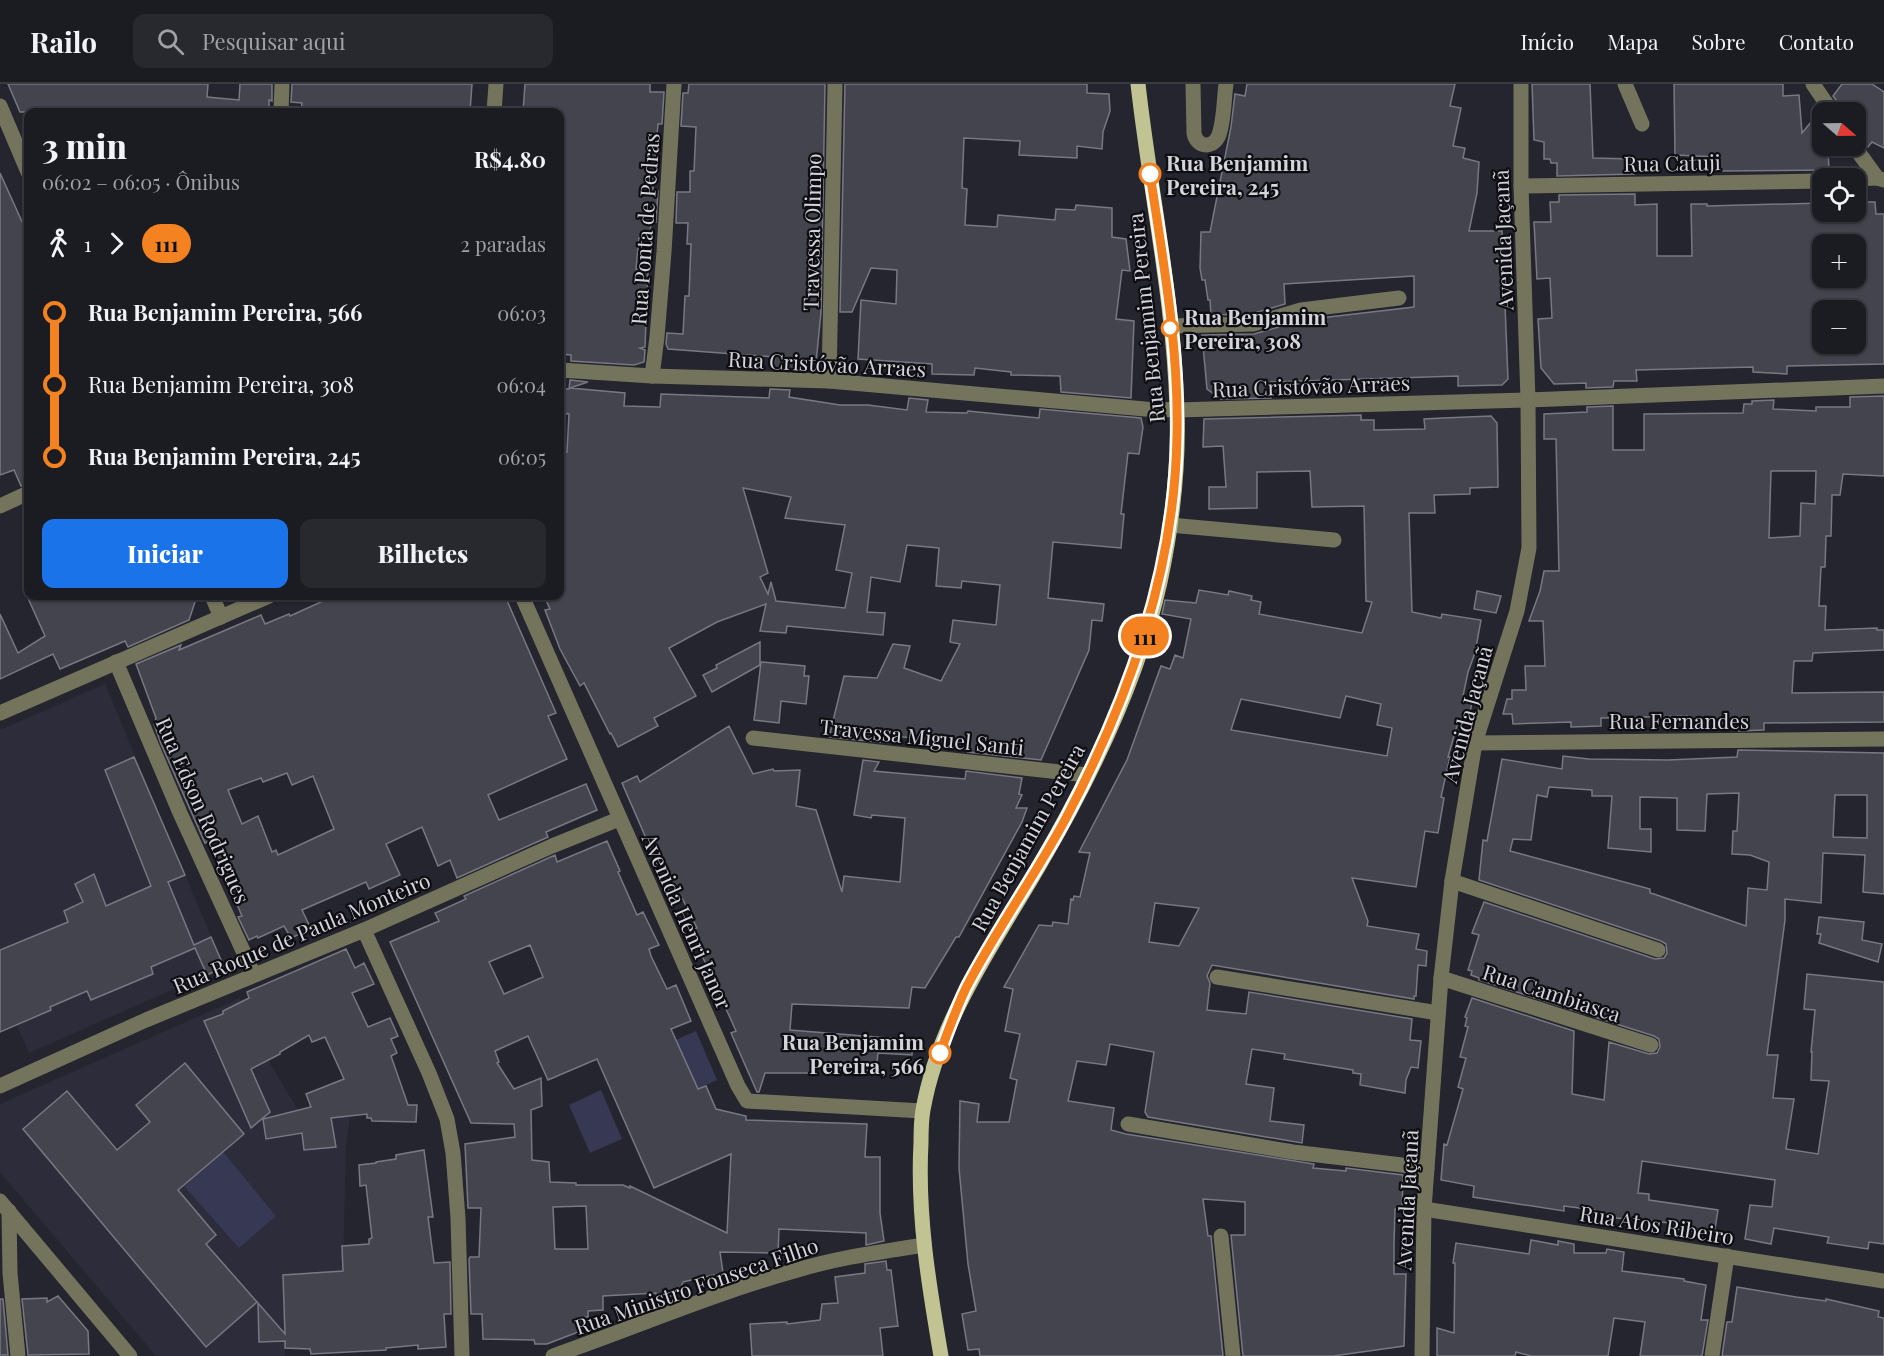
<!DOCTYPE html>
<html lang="pt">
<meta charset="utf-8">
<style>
:root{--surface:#1b1c22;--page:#28292f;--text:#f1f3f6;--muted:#a0a1a5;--line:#393a40;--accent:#1a73e8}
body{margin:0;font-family:"Playfair Display",serif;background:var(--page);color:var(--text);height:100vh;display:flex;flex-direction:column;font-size:22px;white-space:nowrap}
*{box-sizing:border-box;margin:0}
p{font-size:20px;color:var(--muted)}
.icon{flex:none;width:33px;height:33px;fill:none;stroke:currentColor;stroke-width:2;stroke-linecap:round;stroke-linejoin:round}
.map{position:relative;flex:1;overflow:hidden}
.details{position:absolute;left:24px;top:24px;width:540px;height:492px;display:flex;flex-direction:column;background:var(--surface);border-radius:12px;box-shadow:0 2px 4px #0004,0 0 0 2px var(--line)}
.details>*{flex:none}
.badge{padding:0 12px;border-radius:20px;font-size:21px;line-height:39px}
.needle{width:39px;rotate:110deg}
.tools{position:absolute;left:1812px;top:18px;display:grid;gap:12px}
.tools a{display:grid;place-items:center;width:54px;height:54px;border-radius:12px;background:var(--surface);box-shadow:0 2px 4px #0004,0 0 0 2px var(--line);font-size:30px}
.map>.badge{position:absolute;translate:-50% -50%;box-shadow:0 0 0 3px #fff}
.legs{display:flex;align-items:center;gap:9px;height:66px;padding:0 18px;font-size:20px}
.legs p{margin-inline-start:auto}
.summary{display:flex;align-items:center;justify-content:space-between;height:102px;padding:0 18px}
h1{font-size:33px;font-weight:800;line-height:45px}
.primary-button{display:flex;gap:12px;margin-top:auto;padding:12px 18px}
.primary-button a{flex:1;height:69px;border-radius:12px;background:var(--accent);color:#fff;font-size:24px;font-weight:800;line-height:69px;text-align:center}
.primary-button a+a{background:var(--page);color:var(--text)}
ul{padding:0 18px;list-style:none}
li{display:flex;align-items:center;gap:21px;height:72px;font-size:22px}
li i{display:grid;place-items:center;width:9px;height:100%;margin:0 8px;background:currentColor}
li i::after{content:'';width:15px;height:15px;margin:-8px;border:4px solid;border-radius:50%;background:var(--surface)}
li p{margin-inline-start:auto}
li:first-child i{background:linear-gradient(#0000 50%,currentColor 0)}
li:last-child i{background:linear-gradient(currentColor 50%,#0000 0)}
header{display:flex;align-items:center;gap:36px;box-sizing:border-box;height:84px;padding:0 30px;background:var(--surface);border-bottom:2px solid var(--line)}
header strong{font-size:28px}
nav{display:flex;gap:33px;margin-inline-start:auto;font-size:21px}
.search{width:420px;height:54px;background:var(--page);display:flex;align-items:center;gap:15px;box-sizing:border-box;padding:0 21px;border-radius:12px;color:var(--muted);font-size:22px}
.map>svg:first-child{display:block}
.built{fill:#2c2c3b}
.green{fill:#373854}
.building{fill:#44444e;stroke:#787883;stroke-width:1.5;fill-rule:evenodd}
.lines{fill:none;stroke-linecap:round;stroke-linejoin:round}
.minor{stroke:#74745d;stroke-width:15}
.major{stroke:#c2c392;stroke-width:15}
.line-1-casing{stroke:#fff;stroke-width:14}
.line-1{stroke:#f58220;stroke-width:9}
.stop-1-dot{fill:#fff;stroke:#f58220;stroke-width:3}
.labels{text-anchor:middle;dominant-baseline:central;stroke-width:4.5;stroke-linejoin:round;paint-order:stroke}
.stop-label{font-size:21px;font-weight:bold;fill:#d4d5db;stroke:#0e0e12;text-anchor:start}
.street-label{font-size:21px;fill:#d4d5db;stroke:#0e0e12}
</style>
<header>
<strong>Railo</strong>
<div class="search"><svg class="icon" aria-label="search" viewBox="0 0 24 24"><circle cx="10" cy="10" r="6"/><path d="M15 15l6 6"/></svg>Pesquisar aqui</div>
<nav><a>Início</a><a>Mapa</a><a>Sobre</a><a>Contato</a></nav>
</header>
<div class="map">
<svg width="1884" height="1272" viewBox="0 0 1884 1272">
<rect width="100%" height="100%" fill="#24252e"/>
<g class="built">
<polygon points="105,600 224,883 29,969 0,903 0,646"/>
<polygon points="240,914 268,976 298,1026 348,1016 350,1032 346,1062 343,1187 283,1191 285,1272 156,1272 0,1088 0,1020"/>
</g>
<g class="green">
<polygon points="696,947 717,996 698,1005 676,956"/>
<polygon points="601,1006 622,1055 590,1069 569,1021"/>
<polygon points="223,1068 276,1132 239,1164 184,1102"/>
</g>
<g class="building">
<polygon points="8,0 208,0 207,13 239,16 240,0 272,0 272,17 269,16 269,24 263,23 262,28 20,28"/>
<polygon points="292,0 472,0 470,28 301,28 302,19 291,18"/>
<polygon points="525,0 650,0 650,8 664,8 662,40 658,40 653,98 653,107 658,107 656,138 651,137 650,154 639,154 636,185 648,186 645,263 640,264 645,266 644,278 634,281 571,277 571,271 560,270 560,28 523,28"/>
<polygon points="689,0 825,0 821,228 816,279 794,278 793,286 773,286 775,273 668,265 666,260 667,249 683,250 685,212 689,212 691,160 687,160 688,139 676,139 677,108 690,108 690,87 694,87 696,43 681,42 683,9 688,9"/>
<polygon points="845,0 1087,0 1087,9 1109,10 1110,27 1103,48 1102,65 1077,62 1077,74 1019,71 1020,57 964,54 962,104 967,105 965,141 997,143 998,131 1055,136 1056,125 1075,126 1076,121 1112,124 1112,153 1126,155 1130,187 1122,186 1116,235 1134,237 1131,314 1061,308 1060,292 1011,291 1011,288 975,284 974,291 932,290 932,280 858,275 861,216 896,220 897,186 871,184 852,228 840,228"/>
<polygon points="1247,0 1455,0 1450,22 1461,24 1453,62 1465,64 1463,74 1479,78 1477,109 1469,147 1502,147 1508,295 1502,301 1458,302 1458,292 1271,298 1271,314 1221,315 1207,305 1202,251 1254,250 1303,236 1414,223 1414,192 1284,200 1285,220 1251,230 1211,231 1210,216 1208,216 1205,196 1202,196 1200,184 1201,148 1210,148 1231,43 1235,10 1245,12"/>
<polygon points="1532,0 1590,0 1593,74 1634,75 1634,90 1557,92 1557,79 1551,79 1550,75 1544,75 1544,58 1534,56"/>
<polygon points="1674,0 1783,0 1783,12 1799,11 1802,49 1820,27 1822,31 1822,66 1828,66 1829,86 1718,87 1718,73 1675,71"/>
<polygon points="1842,0 1872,0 1884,8 1884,64 1872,58 1868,63 1856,43 1856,28 1845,28 1833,12"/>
<polygon points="0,89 28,151 28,399 21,402 14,386 0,391"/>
<path d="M1635,110V121L1657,120V172H1692L1691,120H1707V122L1822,119V128H1856V118H1875L1876,130H1884V280L1787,282V290L1753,288V283L1636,286L1637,297H1614L1613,303L1586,304V299L1554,300L1541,284L1538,235L1552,234L1550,194L1537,195L1534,138H1551L1550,118H1559V111ZM1822,160H1856V194H1822ZM1822,226H1856V260H1822Z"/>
<path d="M570,296L588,298L570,304L625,309L624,322L660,323L661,310L769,314L770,305L790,306L789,313L840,321H868L907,326L909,314L928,316L926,328L967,329L968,327L1039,334L1040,325L1141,334L1143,343L1139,370L1128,369L1121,430H1124L1121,464L1053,458L1048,514L1104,520L1102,537L1092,536L1089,566L1041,676L968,668L969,659L903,653L893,648L888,659L829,653L844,592L877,594L893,560L910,562L904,584L941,597L960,560L950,558L953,536L996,541L1000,501L962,497L961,504L936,502L939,464L907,461L900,498L871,493L867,528L885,529L883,551L787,542L786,549L760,547L766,520L717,538L669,564L696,612L654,634L658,642L618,663L611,649L610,650L584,599L580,602L560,565L545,526L550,525L544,512H560V368H567L569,330L560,329V305H569ZM743,404L791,413L785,434L845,441L836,486L852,489L845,524L776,517L771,498L768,510L760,493L768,489Z"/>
<path d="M1884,312V392L1843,390L1840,411H1832L1831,452H1826L1825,483H1821L1819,522H1826L1825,546L1877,544V546H1884V566L1813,569L1812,577H1794L1792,609L1884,608V638L1764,639V646L1739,647L1740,639L1686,640L1687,632L1601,634V642L1571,643V638L1513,640L1512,630H1503L1507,615H1512V606H1526L1525,582H1545L1543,537H1529L1540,507L1544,487H1559L1556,355H1544V330L1587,328V323L1613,322V366H1644V330L1743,329L1744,320H1752V317L1774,316L1773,325L1816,327V323H1850V313ZM1771,387H1816L1815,420L1801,419L1800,452L1769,454Z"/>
<path d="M1361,331V336H1374V346L1425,345L1424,335L1443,334L1491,332L1497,339L1498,403L1470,404V410L1434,411L1435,429H1409L1412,528L1441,534L1442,530L1481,536L1475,569L1468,588L1462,617L1472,619L1467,640L1458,638L1448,673H1450L1441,713L1444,714L1438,749L1425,747L1416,803L1352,794L1368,837L1367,842L1419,850L1416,865L1427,867L1426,882L1418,881L1416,912H1414V915L1212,881L1207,892L1210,899L1207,926L1246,930L1249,908L1412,935L1410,956L1421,957L1418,984L1411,983L1406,996L1405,1009L1360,1001L1361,990L1353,989V986L1284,975L1285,970L1252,965L1246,1000L1274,1004L1270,1037L1304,1041L1302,1059L1148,1033L1145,1028L1154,968L1110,960L1106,981L1077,977L1068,1017L1114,1024L1111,1046L1126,1050L1314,1080L1313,1084L1346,1087V1084L1403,1091L1402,1125H1395L1394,1160V1190H1406L1404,1262L1333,1272H1243L1231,1151H1245V1118L1203,1115L1208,1152H1211L1223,1272H980L979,1265L968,1266L962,1230L976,1227L968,1180L959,1084L960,1017L979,1020L977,1038H1009L1017,996L1010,994L1020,950L1005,947L1013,905L1004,903L1039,841L1052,842L1053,838L1068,840L1071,815L1073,816L1074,812L1080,813L1090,769L1079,768L1127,676L1161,582L1170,585L1175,571L1183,574L1191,535L1162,530L1165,516L1196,519L1199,506L1228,511L1229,507L1252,512L1251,516L1261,518L1259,530L1362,549L1372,518L1366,517L1364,422L1312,423L1310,387L1257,388V424L1209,425V403H1226L1223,362L1203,363L1204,335ZM1346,612L1381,620L1377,641L1392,644L1387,672L1231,646L1241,615L1340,634ZM1155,819L1199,824L1179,862L1149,858Z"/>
<polygon points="1477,507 1501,512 1496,529 1474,525"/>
<polygon points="27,512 197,512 189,536 128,563 125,557 60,585 53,570 0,595 0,530 18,569 45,552"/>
<path d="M334,512H505L556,629L548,632L567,675L488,711L499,736L586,700L597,726L546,748L548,753L457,794L450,776L438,782L422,743L386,760L400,791L369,805L366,798L302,826L311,845L291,854L284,842L258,854L257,852L249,856L238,833L242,832L223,788L210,757L205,759L161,660L154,640L156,634L136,580L181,561L179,566L261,531L265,540L289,530L290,532ZM287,689L292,701L313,692L334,745L278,771L276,766L272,768L258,732L242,740L228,706L261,694L263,698Z"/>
<polygon points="760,558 760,581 712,608 703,591 717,584 716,581"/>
<polygon points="761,578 805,582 804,592 809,592 806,620 781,617 779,639 754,636"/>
<polygon points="729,642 753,690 773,685 774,687 800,686 796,722 816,726 842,808 844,792 900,798 905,734 872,731 871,734 854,731 863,676 879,678 874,687 895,689 965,695 966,687 1022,694 1019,710 1022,711 1016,724 1027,724 1022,738 959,853 956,853 925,904 912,903 909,924 792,920 790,946 913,956 912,971 878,969 876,987 814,983 814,989 765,989 759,1008 757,1008 731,949 736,947 691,847 697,844 681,812 673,816 622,699 637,692 640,698"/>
<path d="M1738,666L1884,669V810L1863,808L1865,771L1823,769L1821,819L1785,815V836L1767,971H1778L1773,1014L1794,1015L1786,1065L1818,1070L1829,997L1811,996L1812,968H1811L1815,926L1804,925L1807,890L1884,898V1160L1869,1158L1868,1165L1827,1159L1829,1153L1774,1144L1771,1160L1745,1155L1750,1121L1772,1123L1775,1096L1642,1077L1638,1109L1649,1110V1116L1718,1126L1714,1151L1670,1144L1671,1139L1594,1132L1595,1126L1564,1122V1127L1473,1113L1474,1102L1441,1096L1444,1060L1447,1061L1463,1005L1458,1003L1466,974L1460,973L1468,943L1465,942L1467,934L1465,933L1472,914L1574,947L1572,1010L1604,1016L1609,958L1649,970L1657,969L1660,963L1659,955L1654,952L1479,896V894L1471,891L1472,887L1468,886L1479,851L1472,849L1484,818L1655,875L1664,874L1667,869L1666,860L1661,857L1479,796L1483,756L1487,757L1502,675L1562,685L1563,672L1589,675L1668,676L1737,673ZM1549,703L1592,706V712H1612L1608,764L1651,768V745H1640V713L1677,714V746L1705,747L1707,710L1739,709L1737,747H1733L1732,770L1750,771L1769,778L1767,806L1748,804L1746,842L1654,810L1650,809V805L1510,767L1513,755L1531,756L1537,711L1547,713ZM1835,711H1867V754L1833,753Z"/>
<polygon points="134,673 185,791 168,798 194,861 211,853 224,883 207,891 195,864 151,883 153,890 91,916 87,907 50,923 51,926 0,948 0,866 68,838 64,827 83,818 75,800 94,790 106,822 151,802 105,686"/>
<path d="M607,757L620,787L618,788L637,831L643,828L659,861L649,865L651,872L667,905L676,901L691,937L671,945L698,1005L706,1002L716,1025L746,1032V1036L867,1040L865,1073H880V1129L884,1157L866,1161V1149L779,1145L778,1169L720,1168L723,1189L683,1198L679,1209L656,1218V1209L603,1212V1226L588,1227V1233H580L581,1247L565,1253L547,1260H535L534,1256L483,1255L482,1230H471L469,1175L470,1173H479L481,1124H468L465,1060L515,1053L514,1040L471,1039L390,858L439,837L435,829L466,815L464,812L555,771L557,778ZM530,861L543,893L504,910L489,878ZM528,952L548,996L597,975L654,1104L731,1070L727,1149L630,1102V1104L623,1101H576V1099L550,1098L549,1078L532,1076L531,1026L542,1022L541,994L514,1005L497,979L499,978L495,967ZM586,1122L588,1165H555L553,1123Z"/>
<polygon points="1819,833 1864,838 1862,856 1882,860 1878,878 1819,859 1821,850 1817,850"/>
<polygon points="346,865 355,884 364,879 374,900 352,909 368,943 390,934 398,952 391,955 397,969 391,972 408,1021 417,1021 416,1038 372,1037 371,1034 367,1034 367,1030 331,1034 336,1063 304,1066 302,1049 266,1055 263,1035 311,1023 306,1010 344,995 325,953 312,958 309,951 280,968 280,970 251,985 270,1028 251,1044 204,937 223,930 223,927 249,914 247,908"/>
<polygon points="185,979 244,1050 178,1106 216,1151 206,1160 257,1218 206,1263 23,1045 67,1007 117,1066 150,1038 136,1021"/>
<polygon points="424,1066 433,1133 428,1133 434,1179 450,1178 451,1230 444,1230 446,1263 418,1265 418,1261 386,1264 386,1266 311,1270 310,1265 285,1264 285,1257 259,1258 258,1219 285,1250 283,1191 343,1187 342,1162 369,1160 369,1155 372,1154 366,1101 360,1102 359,1081 376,1079 376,1078 396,1075 396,1071"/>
<polygon points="1531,1156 1558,1161 1558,1157 1574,1160 1574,1169 1606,1169 1607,1165 1624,1168 1622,1187 1684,1195 1684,1197 1706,1201 1701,1236 1708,1236 1702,1272 1640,1272 1645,1238 1614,1234 1608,1272 1531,1272 1516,1268 1515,1272 1437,1272 1437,1244 1454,1249 1455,1179 1453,1179 1456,1159 1529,1170"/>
<polygon points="886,1177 887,1186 891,1186 898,1242 880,1244 883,1272 752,1272 750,1240 787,1238 787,1240 820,1236 822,1220 838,1219 835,1193 865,1189 865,1180"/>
<polygon points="1737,1203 1796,1213 1826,1217 1826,1215 1879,1227 1878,1233 1884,1234 1884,1272 1722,1272 1727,1238 1732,1238"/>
<polygon points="58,1212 88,1247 89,1270 28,1271 22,1215 47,1214 47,1218"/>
<polygon points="0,1215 3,1215 8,1271 0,1271"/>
</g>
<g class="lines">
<g class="minor">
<path d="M1193,0L1194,49C1196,62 1211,66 1218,53C1224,41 1224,14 1226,0"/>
<polyline points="1625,0 1642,40"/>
<polyline points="1813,0 1832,28"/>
<polyline points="0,22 28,88"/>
<polyline points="281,28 282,0"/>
<polyline points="494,28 496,0"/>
<polyline points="1854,62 1877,94 1884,96"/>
<polyline points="1856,95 1877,94"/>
<polyline points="1521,102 1822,97"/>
<polyline points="1170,242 1253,240 1301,226 1399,214"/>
<polyline points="560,286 652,292 829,297 1145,325 1177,326 1528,316 1884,302"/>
<polyline points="652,292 657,253 664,168 674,0"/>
<polyline points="829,297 835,0"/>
<polyline points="0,422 28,409"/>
<polyline points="1170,441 1334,456"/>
<polyline points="212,512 221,533"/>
<polyline points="522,512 738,1002 747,1017 922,1027"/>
<polyline points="116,578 180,729 254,891"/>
<polyline points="0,629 269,512"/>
<polyline points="753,654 1087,691"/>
<polyline points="1475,659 1884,655"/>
<polyline points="1452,797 1658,866"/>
<polyline points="364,846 429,989 447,1035 453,1069 458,1134 462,1272"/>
<polyline points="1217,893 1438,929"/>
<polyline points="1441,894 1651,961"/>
<polyline points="0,1002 146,936 364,846 552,762 619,735"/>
<polyline points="1128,1040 1293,1068 1427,1084"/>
<polyline points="0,1117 130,1272"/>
<polyline points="1424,1125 1884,1197"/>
<polyline points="9,1127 10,1189 18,1272"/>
<polyline points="1221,1152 1233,1272"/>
<path d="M553,1272C633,1244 712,1210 794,1187C836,1174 880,1168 924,1161"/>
<polyline points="1422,1272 1424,1125 1441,894 1452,797 1475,659 1517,527 1529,464 1528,316 1521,102 1521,0"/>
<polyline points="1712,1272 1727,1172"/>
</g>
<path class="major" d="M941,1272C929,1202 917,1131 921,1059C921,1049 921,1037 923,1026C939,935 995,858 1040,780C1091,693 1138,597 1160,498C1172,442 1179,382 1177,325C1174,216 1150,108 1138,0"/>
</g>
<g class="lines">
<g class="line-1-casing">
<path id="line-1" d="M940,969C948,947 956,925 966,904C996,846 1035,792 1066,734C1129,615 1175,487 1177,351C1179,264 1163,176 1150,90"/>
</g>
<use href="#line-1" class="line-1"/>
</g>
<g class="stop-1-dot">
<circle cx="1150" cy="90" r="10"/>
<circle cx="1170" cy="244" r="8"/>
<circle cx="940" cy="969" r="10"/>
</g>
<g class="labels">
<g class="stop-label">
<text x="1166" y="78">Rua Benjamim<tspan x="1166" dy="24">Pereira, 245</tspan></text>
<text x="1184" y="232">Rua Benjamim<tspan x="1184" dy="24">Pereira, 308</tspan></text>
<text x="924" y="957" text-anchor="end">Rua Benjamim<tspan x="924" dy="24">Pereira, 566</tspan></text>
</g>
<g class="street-label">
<text transform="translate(1672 78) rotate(-1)">Rua Catuji</text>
<text transform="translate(644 145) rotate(-86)">Rua Ponta de Pedras</text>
<text transform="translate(811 148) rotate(-89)">Travessa Olimpo</text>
<text transform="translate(1502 156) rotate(-92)">Avenida Jaçanã</text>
<text transform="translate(1145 234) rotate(-96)">Rua Benjamim Pereira</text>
<text transform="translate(827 279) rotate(3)">Rua Cristóvão Arraes</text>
<text transform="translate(1311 301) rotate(-2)">Rua Cristóvão Arraes</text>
<text transform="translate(1466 630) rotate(-75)">Avenida Jaçanã</text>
<text x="1679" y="636">Rua Fernandes</text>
<text transform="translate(922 652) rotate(6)">Travessa Miguel Santi</text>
<text transform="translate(204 726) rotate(66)">Rua Edson Rodrigues</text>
<text transform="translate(1027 753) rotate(-61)">Rua Benjamim Pereira</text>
<text transform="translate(688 837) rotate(66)">Avenida Henri Janor</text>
<text transform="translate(301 848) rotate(-23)">Rua Roque de Paula Monteiro</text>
<text transform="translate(1552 908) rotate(18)">Rua Cambiasca</text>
<text transform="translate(1406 1116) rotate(-87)">Avenida Jaçanã</text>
<text transform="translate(1657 1140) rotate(9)">Rua Atos Ribeiro</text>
<text transform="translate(696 1201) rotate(-19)">Rua Ministro Fonseca Filho</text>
</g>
</g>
</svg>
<div class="tools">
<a><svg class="needle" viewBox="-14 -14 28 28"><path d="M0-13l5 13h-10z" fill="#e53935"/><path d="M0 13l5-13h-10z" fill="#a0a1a5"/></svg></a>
<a><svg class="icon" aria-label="locate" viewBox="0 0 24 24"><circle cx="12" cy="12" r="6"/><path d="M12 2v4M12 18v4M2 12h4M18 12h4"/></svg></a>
<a>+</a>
<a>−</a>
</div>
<b class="badge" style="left:1145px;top:552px;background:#f58220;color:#111">111</b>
<section class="details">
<div class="summary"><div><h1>3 min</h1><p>06:02 – 06:05 · Ônibus</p></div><b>R$4.80</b></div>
<div class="legs"><svg class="icon" aria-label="walk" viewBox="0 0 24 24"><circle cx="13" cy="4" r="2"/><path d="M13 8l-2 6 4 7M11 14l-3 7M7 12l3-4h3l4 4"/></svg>1<svg class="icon" aria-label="forward" viewBox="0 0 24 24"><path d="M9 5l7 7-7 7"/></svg><b class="badge" style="background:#f58220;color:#111">111</b><p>2 paradas</p></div>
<ul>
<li><i style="color:#f58220"></i><b>Rua Benjamim Pereira, 566</b><p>06:03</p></li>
<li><i style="color:#f58220"></i><span>Rua Benjamim Pereira, 308</span><p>06:04</p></li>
<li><i style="color:#f58220"></i><b>Rua Benjamim Pereira, 245</b><p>06:05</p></li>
</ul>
<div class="primary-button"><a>Iniciar</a><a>Bilhetes</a></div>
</section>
</div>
